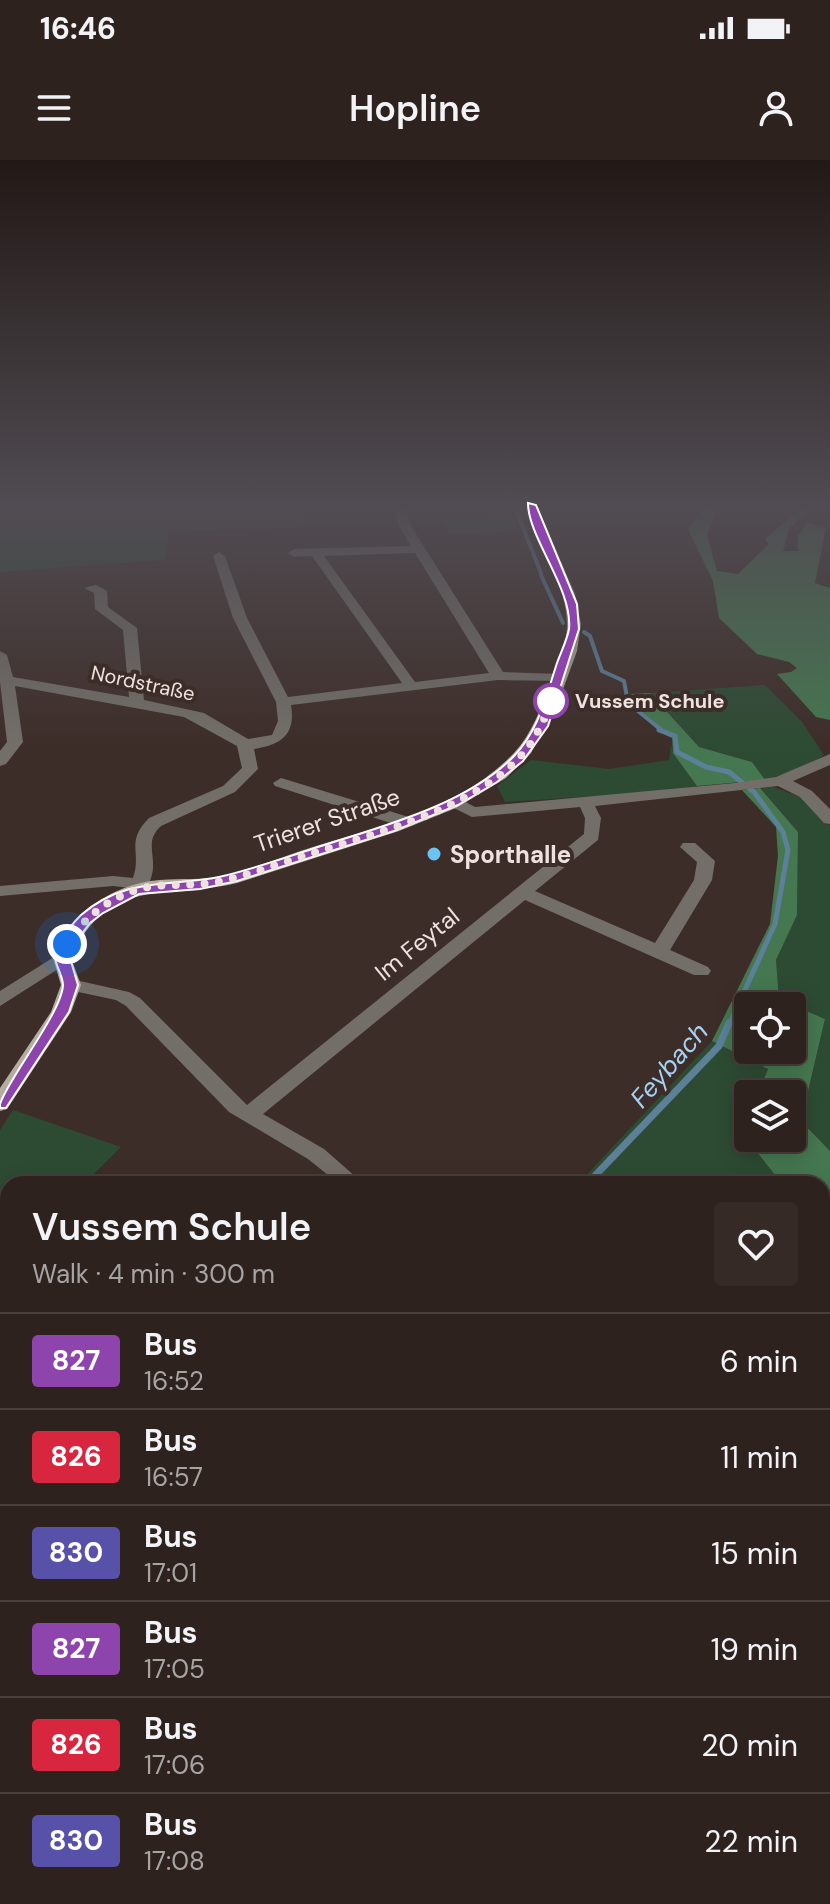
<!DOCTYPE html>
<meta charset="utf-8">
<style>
:root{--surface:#2e221e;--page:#362a27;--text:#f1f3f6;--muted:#a7a4a4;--line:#493f3c}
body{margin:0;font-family:"DM Sans",sans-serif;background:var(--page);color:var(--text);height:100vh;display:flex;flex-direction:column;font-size:30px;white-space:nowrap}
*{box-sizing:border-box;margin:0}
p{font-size:26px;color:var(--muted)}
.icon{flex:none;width:44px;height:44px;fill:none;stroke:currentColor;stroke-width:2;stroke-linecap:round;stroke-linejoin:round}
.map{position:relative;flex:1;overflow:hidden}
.drawer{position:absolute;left:0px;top:1016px;width:830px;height:728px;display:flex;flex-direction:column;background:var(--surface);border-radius:24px 24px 0 0;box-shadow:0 4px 20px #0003,0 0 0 2px var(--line)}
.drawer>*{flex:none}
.badge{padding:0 16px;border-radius:6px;font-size:28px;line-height:52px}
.controls{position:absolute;left:734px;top:832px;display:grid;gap:16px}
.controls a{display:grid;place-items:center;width:72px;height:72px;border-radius:8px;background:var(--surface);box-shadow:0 4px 20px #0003,0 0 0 2px var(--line);font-size:40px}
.you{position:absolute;width:40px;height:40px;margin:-20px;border:6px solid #fff;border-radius:50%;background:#1a73e8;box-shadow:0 0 0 12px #1a73e833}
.map>.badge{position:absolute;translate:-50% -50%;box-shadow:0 0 0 4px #fff}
.round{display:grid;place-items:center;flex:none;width:84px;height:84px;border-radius:8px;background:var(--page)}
.headline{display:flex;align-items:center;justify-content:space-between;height:136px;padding:0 32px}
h1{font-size:38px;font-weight:600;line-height:60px}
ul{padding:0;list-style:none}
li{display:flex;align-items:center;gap:24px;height:96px;padding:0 32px;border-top:2px solid var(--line)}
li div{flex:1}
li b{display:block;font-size:30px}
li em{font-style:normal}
li .badge{min-width:88px;font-weight:700;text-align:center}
.status{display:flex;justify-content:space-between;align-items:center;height:56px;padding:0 40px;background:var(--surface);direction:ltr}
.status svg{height:22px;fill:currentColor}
header{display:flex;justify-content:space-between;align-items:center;height:104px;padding:0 32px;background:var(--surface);font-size:36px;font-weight:600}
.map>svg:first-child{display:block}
.green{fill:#2d4b33}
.forest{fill:#457850;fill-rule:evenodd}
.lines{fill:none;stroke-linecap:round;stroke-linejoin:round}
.stream-far3{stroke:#5b8098;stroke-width:4}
.stream-far2{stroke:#5b8098;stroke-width:5}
.stream-far1{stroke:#5b8098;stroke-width:7}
.stream{stroke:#5b8098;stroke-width:9}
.minor{fill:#736f68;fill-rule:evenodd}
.major{fill:#b4ac9f;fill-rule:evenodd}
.line{fill:#8e44ad;stroke:#fff;stroke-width:2}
.walk{stroke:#ede2df;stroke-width:8;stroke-dasharray:0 14.4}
.stop-dot{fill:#fff;stroke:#8e44ad;stroke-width:4}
.poi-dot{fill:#6ac3f1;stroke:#3d2d28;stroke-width:3}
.labels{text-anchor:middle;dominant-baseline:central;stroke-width:8;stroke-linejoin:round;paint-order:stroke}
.far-street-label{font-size:20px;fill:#ede2df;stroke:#3d2d28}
.far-stop-label{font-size:20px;font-weight:bold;fill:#ede2df;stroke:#3d2d28;text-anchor:start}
.street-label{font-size:24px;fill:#ede2df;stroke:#3d2d28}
.poi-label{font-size:24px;font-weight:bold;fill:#ede2df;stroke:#3d2d28;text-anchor:start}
.water-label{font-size:26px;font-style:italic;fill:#a4d2f4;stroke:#3d2d28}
</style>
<div class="status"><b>16:46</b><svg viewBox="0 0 49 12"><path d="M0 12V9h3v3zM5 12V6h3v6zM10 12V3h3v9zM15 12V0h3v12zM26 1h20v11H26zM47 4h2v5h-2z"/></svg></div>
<header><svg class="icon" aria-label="menu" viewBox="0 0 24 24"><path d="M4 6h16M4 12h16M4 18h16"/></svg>Hopline<svg class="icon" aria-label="person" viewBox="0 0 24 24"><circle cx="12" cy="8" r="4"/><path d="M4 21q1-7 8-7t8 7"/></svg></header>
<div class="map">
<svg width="830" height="1744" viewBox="0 0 830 1744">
<rect width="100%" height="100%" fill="#3d2d28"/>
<g class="green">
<polygon points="0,345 298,345 307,367 169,372 165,400 0,412"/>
<polygon points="512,356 519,371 449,374 444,360"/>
<polygon points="765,525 802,562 824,595 801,609 765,620 752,602 699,587 650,533"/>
<polygon points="671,584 673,592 697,626 628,634 505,642 497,626 531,600 609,609 669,600"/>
<polygon points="773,627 801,637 830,666 830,991 801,961 825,859 779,839 776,800 797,755 798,672 760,628"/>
<polygon points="712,881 768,909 758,934 748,934 748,958 742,973 782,1024 578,1024"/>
<polygon points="13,950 121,987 84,1024 8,1024 8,1089 0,1100 0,970"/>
<polygon points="830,1135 830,1744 578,1744 583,1736 822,1736 822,1142"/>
<polygon points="0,1143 8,1144 8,1361 0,1359"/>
<polygon points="8,1576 8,1657 0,1663 0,1587"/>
<polygon points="8,1706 8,1736 501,1736 495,1744 0,1744 0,1712"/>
</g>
<g class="forest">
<path d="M704,345L717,348L707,375L717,411L738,414L769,384L765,379C779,368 797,347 815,345L789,369L783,391H798V376L808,363L826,367L815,423L830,428V560L816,557L777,514L791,512L797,508L789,502L757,494L719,458L713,421L688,369Z"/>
<path d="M650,533L699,587L752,602L765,620L697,626L673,593L672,578C654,571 644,555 628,543L630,534Z"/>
<path d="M760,628L798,672L797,755L776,800L779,839L825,859L801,961L830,991V1076L822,1073V1024H782L742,973L748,958V978H792V934H758L768,909L712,881L770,764L778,696L776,667L742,630ZM748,846H792V890H748Z"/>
</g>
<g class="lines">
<g class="stream-far3">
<polyline points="514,345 541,413"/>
<polyline points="541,415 563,463"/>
<polyline points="584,472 590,476 602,511 624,521 628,543 664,572"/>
</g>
<polyline class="stream-far2" points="659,570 675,576 677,592 706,607 729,612 754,632 783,672 788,690 775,764 729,865"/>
<polyline class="stream-far1" points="587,1024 719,886 729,863"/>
<polyline class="stream" points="0,1675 8,1669"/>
<g class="minor">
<path d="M393,345H405L411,366L503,512L560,514L567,518L565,521L498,520L291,545C296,575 281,585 254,589L258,609L235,632L161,666C146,680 154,690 153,709C152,717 148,727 145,734H133L130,728L113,726L0,736V726L113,716L133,718C142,692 125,682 149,658L223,626L242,608L237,586L184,557L15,526L23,582L6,604L0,606V591L7,582L0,522V491L7,495L13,517L129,537L123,470L95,449L94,433L84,428L96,425L107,431L108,447L137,468L144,540L204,553L248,579L272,575L278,561L276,542L233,458L213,396L219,392L225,396L247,458L288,537L402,523L312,396L294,397L288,393L294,389L411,386L399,366ZM415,393L489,513L415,522L324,396Z"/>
<polygon points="830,594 830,605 793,621 812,631 830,649 830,664 824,663 800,637 778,626 595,646 601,658 598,680 535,731 655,783 694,720 697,702 680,687 683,683 695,683 715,701 712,720 670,790 708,807 711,811 708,815 694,815 525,740 263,954 324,989 364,1024 339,1024 308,999 229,952 126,846 116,840 64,829 61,825 71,819 129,832 140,838 247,945 584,674 585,658 580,647 472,657 448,645 448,639 460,639 475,647 735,623 776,617"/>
<polygon points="281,618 412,658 414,662 412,666 400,666 275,626 273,623"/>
<polygon points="62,792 69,794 71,798 69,802 0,846 0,831"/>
</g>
<path class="major" d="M525,345H537L575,434L581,464L577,491L558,543L531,593L506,618L456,648L399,671L237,723C167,740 109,714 71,798L81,825L71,852L7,949L0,951V928L51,852L61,825L53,798C73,754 110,724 160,720C182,718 204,721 226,715C256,708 284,696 313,687C382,666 463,647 514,593C532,574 541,547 551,523C558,505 567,485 567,465C567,423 538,384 525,345Z"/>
</g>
<linearGradient id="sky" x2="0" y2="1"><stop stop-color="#221916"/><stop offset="0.59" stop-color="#514c53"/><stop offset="1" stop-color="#514c53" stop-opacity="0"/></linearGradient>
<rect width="830" height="589" fill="url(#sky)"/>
<path class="line" d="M528,343L536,345L577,444L579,469L548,566L523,601L497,622L458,645L394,671L237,721L200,729L139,734L103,753L90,763L74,784L70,798L78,825L69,852L6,948H0V944C8,919 62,852 63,825C63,818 58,809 56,802C53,787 71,765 81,755C125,717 168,727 219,717C250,710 281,699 312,689C376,668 466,646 514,596C539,570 546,536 557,503C561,492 567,480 569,469C573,429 528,378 528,343Z"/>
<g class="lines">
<path class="walk" d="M67,784C87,753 119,730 156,726C178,724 200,726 222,721C252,714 281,703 310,694C376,673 469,650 518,599C534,582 544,562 551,541"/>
</g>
<circle class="stop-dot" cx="551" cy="541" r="16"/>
<circle class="poi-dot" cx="434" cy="694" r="8"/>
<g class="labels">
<g class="far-street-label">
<text transform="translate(143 523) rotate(12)">Nordstraße</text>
</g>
<g class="far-stop-label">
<text x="575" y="541">Vussem Schule</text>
</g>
<g class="street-label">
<text transform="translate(327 660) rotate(-19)">Trierer Straße</text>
<text transform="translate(417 784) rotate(-39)">Im Feytal</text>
</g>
<g class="poi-label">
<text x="450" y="694">Sporthalle</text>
</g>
<g class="water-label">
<text transform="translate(669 905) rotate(-49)">Feybach</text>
</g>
</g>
</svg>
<div class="controls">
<a><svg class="icon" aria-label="locate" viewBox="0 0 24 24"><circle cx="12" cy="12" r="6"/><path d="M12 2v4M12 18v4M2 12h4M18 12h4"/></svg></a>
<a><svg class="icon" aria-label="layers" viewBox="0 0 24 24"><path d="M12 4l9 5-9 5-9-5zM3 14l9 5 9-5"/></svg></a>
</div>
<div class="you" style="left:67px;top:784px"></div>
<section class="drawer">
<div class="headline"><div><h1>Vussem Schule</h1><p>Walk · 4 min · 300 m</p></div><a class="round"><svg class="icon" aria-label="heart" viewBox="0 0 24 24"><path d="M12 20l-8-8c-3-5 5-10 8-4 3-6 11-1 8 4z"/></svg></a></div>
<ul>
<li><span class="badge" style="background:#8e44ad;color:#fff">827</span><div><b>Bus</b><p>16:52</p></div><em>6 min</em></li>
<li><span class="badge" style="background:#d7263d;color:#fff">826</span><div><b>Bus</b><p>16:57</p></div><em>11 min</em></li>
<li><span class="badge" style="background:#5851aa;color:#fff">830</span><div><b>Bus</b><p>17:01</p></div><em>15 min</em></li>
<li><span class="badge" style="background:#8e44ad;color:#fff">827</span><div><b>Bus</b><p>17:05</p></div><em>19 min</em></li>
<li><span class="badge" style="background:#d7263d;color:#fff">826</span><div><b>Bus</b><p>17:06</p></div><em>20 min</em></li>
<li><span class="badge" style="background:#5851aa;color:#fff">830</span><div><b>Bus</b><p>17:08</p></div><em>22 min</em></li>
</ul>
</section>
</div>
